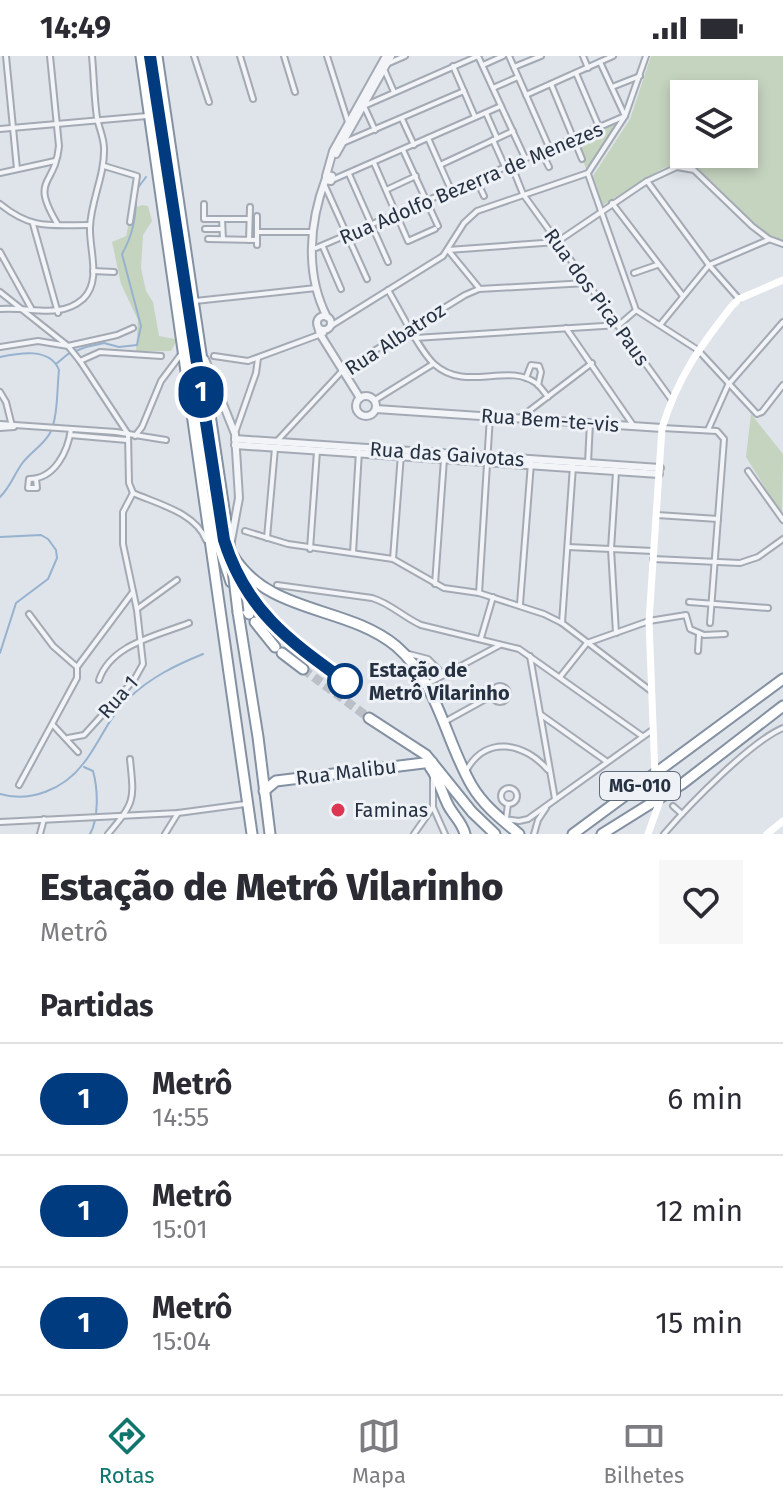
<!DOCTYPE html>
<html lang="pt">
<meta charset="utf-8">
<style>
:root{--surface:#fff;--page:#f7f7f7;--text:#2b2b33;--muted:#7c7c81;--line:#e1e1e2;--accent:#0f766e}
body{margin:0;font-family:"Fira Sans",sans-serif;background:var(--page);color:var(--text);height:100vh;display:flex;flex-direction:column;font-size:30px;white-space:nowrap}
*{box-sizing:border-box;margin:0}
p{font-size:26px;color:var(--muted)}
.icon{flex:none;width:44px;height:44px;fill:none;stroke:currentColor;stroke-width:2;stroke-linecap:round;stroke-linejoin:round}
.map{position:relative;height:778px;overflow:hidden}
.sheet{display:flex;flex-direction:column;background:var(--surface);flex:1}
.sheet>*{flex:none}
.badge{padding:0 16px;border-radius:26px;font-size:28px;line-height:52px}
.controls{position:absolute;left:670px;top:24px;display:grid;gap:16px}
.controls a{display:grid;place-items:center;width:88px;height:88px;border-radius:0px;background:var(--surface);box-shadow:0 4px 12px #0003;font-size:40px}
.map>.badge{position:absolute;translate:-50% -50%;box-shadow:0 0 0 4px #fff}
h2{padding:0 40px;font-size:30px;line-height:72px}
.round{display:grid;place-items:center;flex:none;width:84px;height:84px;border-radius:0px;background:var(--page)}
.summary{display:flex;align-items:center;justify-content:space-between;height:136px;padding:0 40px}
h1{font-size:38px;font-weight:800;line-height:60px}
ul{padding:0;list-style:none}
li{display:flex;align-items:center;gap:24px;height:112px;padding:0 40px;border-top:2px solid var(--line)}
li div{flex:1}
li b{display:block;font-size:30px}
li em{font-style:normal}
li .badge{min-width:88px;font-weight:700;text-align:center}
.status{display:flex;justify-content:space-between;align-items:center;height:56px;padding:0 40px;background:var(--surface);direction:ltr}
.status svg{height:22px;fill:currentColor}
.menu{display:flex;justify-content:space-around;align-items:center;height:112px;border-top:2px solid var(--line);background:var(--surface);font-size:22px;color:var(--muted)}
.menu a{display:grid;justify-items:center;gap:4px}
.menu .on{color:var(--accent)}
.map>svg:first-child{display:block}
.green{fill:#c5d4bf;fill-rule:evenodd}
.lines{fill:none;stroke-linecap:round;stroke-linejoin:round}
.stream{stroke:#96b2ce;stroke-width:2}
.trunk-tunnel{stroke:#babfc8;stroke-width:9;stroke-dasharray:9 4.5;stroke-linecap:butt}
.minor-casing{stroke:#a4aab4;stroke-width:8}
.tertiary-casing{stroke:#a4aab4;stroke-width:10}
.trunk-casing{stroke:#8491a2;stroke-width:13}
.minor{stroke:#f2f4f7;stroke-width:4}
.tertiary{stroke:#f2f4f7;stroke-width:6}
.secondary{stroke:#fff;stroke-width:7}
.trunk{stroke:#fff;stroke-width:9}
.tram{stroke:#768395;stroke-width:2}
.rail{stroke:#768395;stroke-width:2;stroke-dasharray:4 8;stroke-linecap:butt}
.trunk-bridge-casing{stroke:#8491a2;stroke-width:13;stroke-linecap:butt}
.trunk-bridge{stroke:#fff;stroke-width:9}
.line-casing{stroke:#fff;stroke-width:18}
.line{stroke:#003b80;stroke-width:12}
.stop-dot{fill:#fff;stroke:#003b80;stroke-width:4}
.poi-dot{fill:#dc3653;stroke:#eef2f7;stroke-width:3}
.labels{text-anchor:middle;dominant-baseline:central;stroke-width:6;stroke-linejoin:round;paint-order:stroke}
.shield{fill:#eef2f7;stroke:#626b78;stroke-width:2}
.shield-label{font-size:18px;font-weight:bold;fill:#263142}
.street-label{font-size:20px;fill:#263142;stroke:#eef2f7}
.stop-label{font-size:20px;font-weight:bold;fill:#263142;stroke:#eef2f7;text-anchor:start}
.poi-label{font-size:20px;fill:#263142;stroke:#eef2f7;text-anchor:start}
</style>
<div class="status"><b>14:49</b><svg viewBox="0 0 49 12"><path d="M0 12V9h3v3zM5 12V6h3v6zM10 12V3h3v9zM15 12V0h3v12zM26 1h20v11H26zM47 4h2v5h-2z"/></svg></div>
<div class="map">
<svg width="783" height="778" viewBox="0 0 783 778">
<rect width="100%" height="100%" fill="#dfe3ea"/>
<g class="green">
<path d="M651,0H783V186L769,181L697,111L675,108L662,113L603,149L593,120L630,63ZM684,38H744V98H684Z"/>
<polygon points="621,63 587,115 575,82"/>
<polygon points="142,149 148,150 152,165 143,179 141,212 146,235 153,246 159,280 175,283 176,286 171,295 136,295 138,264 121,228 112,186 126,180 132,153"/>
<polygon points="751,358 783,398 782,459 746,401"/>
</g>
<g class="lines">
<g class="stream">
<polyline points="137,133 146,121"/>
<path d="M0,301C19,297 50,291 59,314C57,331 58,362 50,377C43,390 29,397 21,409C13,421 10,431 0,441"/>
<path d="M56,308L68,298L86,291L104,287L119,291L137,289L141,270L122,198C133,179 136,161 136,139"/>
<polyline points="0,481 41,479 48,483 56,494 57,502 48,523 16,547 0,597"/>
<path d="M84,711L93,715C98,733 99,762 90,778"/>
<path d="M0,738C30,747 64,733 83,708C99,688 109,660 129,642C151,621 176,609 203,598"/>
</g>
<polyline class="trunk-tunnel" points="303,613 369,662"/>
<g class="minor-casing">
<g id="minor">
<polyline points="6,0 17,113"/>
<path d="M50,0L59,90C55,132 29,121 58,169"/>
<polyline points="194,0 209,46"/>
<polyline points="240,0 253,43"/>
<polyline points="284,0 295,36"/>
<polyline points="327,0 348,66"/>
<polyline points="478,0 525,102"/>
<polyline points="509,0 549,91"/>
<polyline points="583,0 588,12"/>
<polyline points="389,7 405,0"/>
<polyline points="483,9 503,0"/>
<polyline points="453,10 475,61"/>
<polyline points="514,11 541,0"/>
<polyline points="384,13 394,36"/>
<polyline points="576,17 599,71"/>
<polyline points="551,28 582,103"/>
<polyline points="612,31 640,20"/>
<polyline points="493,32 518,21"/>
<polyline points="526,39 613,0"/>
<polyline points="486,57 497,82"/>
<polyline points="402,63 414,89"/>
<polyline points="0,73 147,60"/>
<polyline points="375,74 364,50 478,0"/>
<polyline points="428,82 451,134"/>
<polyline points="493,84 505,111"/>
<polyline points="345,86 464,35"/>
<polyline points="403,94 438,170"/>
<polyline points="541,95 549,111"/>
<polyline points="374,107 408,185 435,173"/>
<polyline points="511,108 523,138 671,343"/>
<polyline points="440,109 513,75"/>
<polyline points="104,110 137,120 130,166"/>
<polyline points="0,117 55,105"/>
<polyline points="349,118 388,206"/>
<polyline points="588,118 636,254 698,294 757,358 762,356 783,329"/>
<polyline points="476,123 484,140"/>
<polyline points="332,124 501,50"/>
<polyline points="647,125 709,209 739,243"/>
<polyline points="325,130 367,223"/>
<polyline points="386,134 416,120"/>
<polyline points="612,147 683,240"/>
<path d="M0,148C32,174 50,169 90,169"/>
<polyline points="204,148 204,163 249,163"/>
<polyline points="257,160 257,189"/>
<polyline points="222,163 223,183"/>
<polyline points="33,168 58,257"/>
<polyline points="205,173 222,173"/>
<polyline points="257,176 313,176"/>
<polyline points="208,183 257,184"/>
<polyline points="249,184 250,151"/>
<polyline points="323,191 341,233"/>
<polyline points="316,192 625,60 600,6"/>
<polyline points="448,194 557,186 647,125 677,111 694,114 752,170 769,183 783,188"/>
<polyline points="448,194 479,232"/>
<polyline points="0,196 31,252"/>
<polyline points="93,215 114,216"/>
<polyline points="634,217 657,209"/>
<path d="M388,234C400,254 419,294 434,308C466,337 507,306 536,327C540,330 544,336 548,341"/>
<polyline points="0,236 68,290 80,305 128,378 129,427 133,437"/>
<polyline points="195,245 316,232"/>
<path d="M0,253C29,250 59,264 83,243C102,225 89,194 90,171C91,144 105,119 104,92C104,82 99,72 97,62C94,41 94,21 92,0"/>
<polyline points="660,269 709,209 768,184"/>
<polyline points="329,271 443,200 464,167 477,155 588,117 625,60 646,0"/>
<polyline points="566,272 633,369"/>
<polyline points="415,282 619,269 635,255"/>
<polyline points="0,291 38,285 68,290 117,279 133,272"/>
<polyline points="214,300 248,305 324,277"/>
<polyline points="80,305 100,296 161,300"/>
<polyline points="526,322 531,309 539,310 541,316 538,329"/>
<polyline points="0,336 6,346 12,370"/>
<polyline points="375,344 433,308"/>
<polyline points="521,361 592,307"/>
<polyline points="0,368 116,376 166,384"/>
<polyline points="0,372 14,371"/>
<polyline points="662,372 717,375 724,383 710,567"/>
<polyline points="708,374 728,329 783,266"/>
<polyline points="235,377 256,317 258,302"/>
<polyline points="70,379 127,384"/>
<polyline points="135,380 142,371 161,325 182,297"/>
<polyline points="278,384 343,314 465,239 479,233 587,227"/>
<polyline points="588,407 590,366"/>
<polyline points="748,415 783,464"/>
<polyline points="616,416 611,493 616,577"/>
<path d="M36,423L37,432H28L29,423C55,423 68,395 71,373"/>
<path d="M133,437C158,448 196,457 206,484"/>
<polyline points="657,459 718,463"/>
<polyline points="245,475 288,488 393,503 444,532 479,537 544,558 562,567 651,635"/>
<polyline points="267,482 275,392"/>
<polyline points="568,491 653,495"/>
<polyline points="310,493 317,395"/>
<polyline points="353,497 359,395"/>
<polyline points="393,503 401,398"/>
<polyline points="653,503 740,507 758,501 783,483"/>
<polyline points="435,528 444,403"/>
<path d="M277,529L372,542C390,547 403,561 421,569L519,593L642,680"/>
<polyline points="479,537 490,360"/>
<polyline points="689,546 768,552"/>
<polyline points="520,548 531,407"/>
<polyline points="137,553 177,524"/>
<polyline points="29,558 53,590 77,611"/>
<polyline points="562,567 573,410"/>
<polyline points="481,582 493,541"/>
<polyline points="587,587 649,565 686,559 690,573 704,579 725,578"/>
<polyline points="698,595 699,578"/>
<polyline points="409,598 428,603 443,618"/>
<polyline points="530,600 555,743"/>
<polyline points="560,621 587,587"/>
<path d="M99,624C111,588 157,580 189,567"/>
<polyline points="427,628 500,589"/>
<circle cx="500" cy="638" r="8"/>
<polyline points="540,658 606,705"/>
<polyline points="446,665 493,639"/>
<polyline points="53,669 78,696"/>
<polyline points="68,682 84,679 134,624 143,608 137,554 123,488 123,456 133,437"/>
<path d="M466,715C486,678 525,687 548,714"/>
<polyline points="433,722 433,751 445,778"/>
<polyline points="19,729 77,622 77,611 133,536"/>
<circle cx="509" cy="740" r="8"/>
<polyline points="673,750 682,758"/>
<polyline points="505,763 519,765 528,763 651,675"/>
<polyline points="506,763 508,748"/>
<polyline points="0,766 178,757 245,748"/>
<polyline points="40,778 44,763"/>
<path d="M108,778C136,745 134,744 130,703"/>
<polyline points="165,778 178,757"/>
<polyline points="414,778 433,751"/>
<polyline points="534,778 538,764 546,752"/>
<path d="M664,778C689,749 750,686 783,672"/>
</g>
</g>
<g class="tertiary-casing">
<g id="tertiary">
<polyline points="336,98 391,0"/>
<polygon points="327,119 332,120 331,125 326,124"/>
<polyline points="326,120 333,95 386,0"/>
<path d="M326,122C309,167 305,218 327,261"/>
<circle cx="324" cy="267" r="7"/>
<polyline points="318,271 320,278 360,342"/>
<polyline points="205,303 235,378 239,442 231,485"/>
<circle cx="366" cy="350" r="10"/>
<polyline points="376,353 662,372"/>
<polyline points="235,383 660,412"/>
<polyline points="235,389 659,418"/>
</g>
</g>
<g class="trunk-casing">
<g id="trunk">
<polyline points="141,0 252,778"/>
<polyline points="157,0 233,514"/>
<polyline points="199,370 205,410"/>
<polyline points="210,445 217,484 231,526"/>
<path d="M233,500C270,559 346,549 396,590C438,626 445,684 472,730C484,750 501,763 519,778"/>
<polyline points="241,546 249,558"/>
<polyline points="238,556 258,681 270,778"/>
<polyline points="255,566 275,591"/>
<polyline points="282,597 303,613"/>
<polyline points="369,662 426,699 472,756 495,778"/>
<path d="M430,711C439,723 441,735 448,749C453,759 462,766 465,778"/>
<polyline points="264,735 276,725 432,706"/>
<polyline points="573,778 783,623"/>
<polyline points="602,778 682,728 783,650"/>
</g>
</g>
<use href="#minor" class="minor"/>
<use href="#tertiary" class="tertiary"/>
<g class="secondary">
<path d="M655,719L649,565L662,372C678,321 699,292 731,251L739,243L783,224"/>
<polyline points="648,778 661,742"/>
<polyline points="767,778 783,765"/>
</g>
<use href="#trunk" class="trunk"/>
<g class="tram">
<polyline points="181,222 193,278"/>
<polyline points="211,397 214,435"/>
</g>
<path class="rail" d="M147,0L221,485C238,540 263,571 308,608"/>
<g class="trunk-bridge-casing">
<polyline id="trunk-bridge" points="233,514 238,556"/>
</g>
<use href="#trunk-bridge" class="trunk-bridge"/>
</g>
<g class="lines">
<g class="line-casing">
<path id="line" d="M150,0L224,484C246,554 288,584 345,625"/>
</g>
<use href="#line" class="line"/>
</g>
<circle class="stop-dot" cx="345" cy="625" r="16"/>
<circle class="poi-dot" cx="338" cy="754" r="8"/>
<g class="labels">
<rect class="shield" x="600" y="716" width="80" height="28" rx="6"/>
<g class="shield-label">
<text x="640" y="730">MG-010</text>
</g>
<g class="street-label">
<text transform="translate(471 127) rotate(-23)">Rua Adolfo Bezerra de Menezes</text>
<text transform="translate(597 241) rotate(54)">Rua dos Pica Paus</text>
<text transform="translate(395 283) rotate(-33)">Rua Albatroz</text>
<text transform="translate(550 364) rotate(4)">Rua Bem-te-vis</text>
<text transform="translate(447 398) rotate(4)">Rua das Gaivotas</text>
<text transform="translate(118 641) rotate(-49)">Rua 1</text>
<text transform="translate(346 716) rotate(-7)">Rua Malibu</text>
</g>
<g class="stop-label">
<text x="369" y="614">Estação de<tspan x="369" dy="23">Metrô Vilarinho</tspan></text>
</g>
<g class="poi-label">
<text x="354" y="754">Faminas</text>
</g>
</g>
</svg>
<div class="controls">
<a><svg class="icon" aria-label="layers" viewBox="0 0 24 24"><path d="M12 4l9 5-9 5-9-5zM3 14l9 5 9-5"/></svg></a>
</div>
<b class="badge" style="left:201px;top:336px;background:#003b80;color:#fff">1</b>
</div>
<section class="sheet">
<div class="summary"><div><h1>Estação de Metrô Vilarinho</h1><p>Metrô</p></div><a class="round"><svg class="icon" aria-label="heart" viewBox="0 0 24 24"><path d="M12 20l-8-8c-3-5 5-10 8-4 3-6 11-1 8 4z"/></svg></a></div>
<h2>Partidas</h2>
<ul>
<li><span class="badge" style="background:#003b80;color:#fff">1</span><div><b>Metrô</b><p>14:55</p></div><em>6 min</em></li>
<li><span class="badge" style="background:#003b80;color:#fff">1</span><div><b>Metrô</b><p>15:01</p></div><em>12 min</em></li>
<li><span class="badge" style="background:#003b80;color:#fff">1</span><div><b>Metrô</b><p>15:04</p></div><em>15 min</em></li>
</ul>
</section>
<nav class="menu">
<a class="on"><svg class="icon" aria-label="directions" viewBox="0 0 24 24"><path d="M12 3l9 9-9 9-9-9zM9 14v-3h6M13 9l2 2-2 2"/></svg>Rotas</a>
<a><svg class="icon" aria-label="map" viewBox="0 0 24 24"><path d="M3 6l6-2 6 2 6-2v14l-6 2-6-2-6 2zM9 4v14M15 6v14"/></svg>Mapa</a>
<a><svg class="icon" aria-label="tickets" viewBox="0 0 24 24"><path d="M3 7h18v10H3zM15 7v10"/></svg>Bilhetes</a>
</nav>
